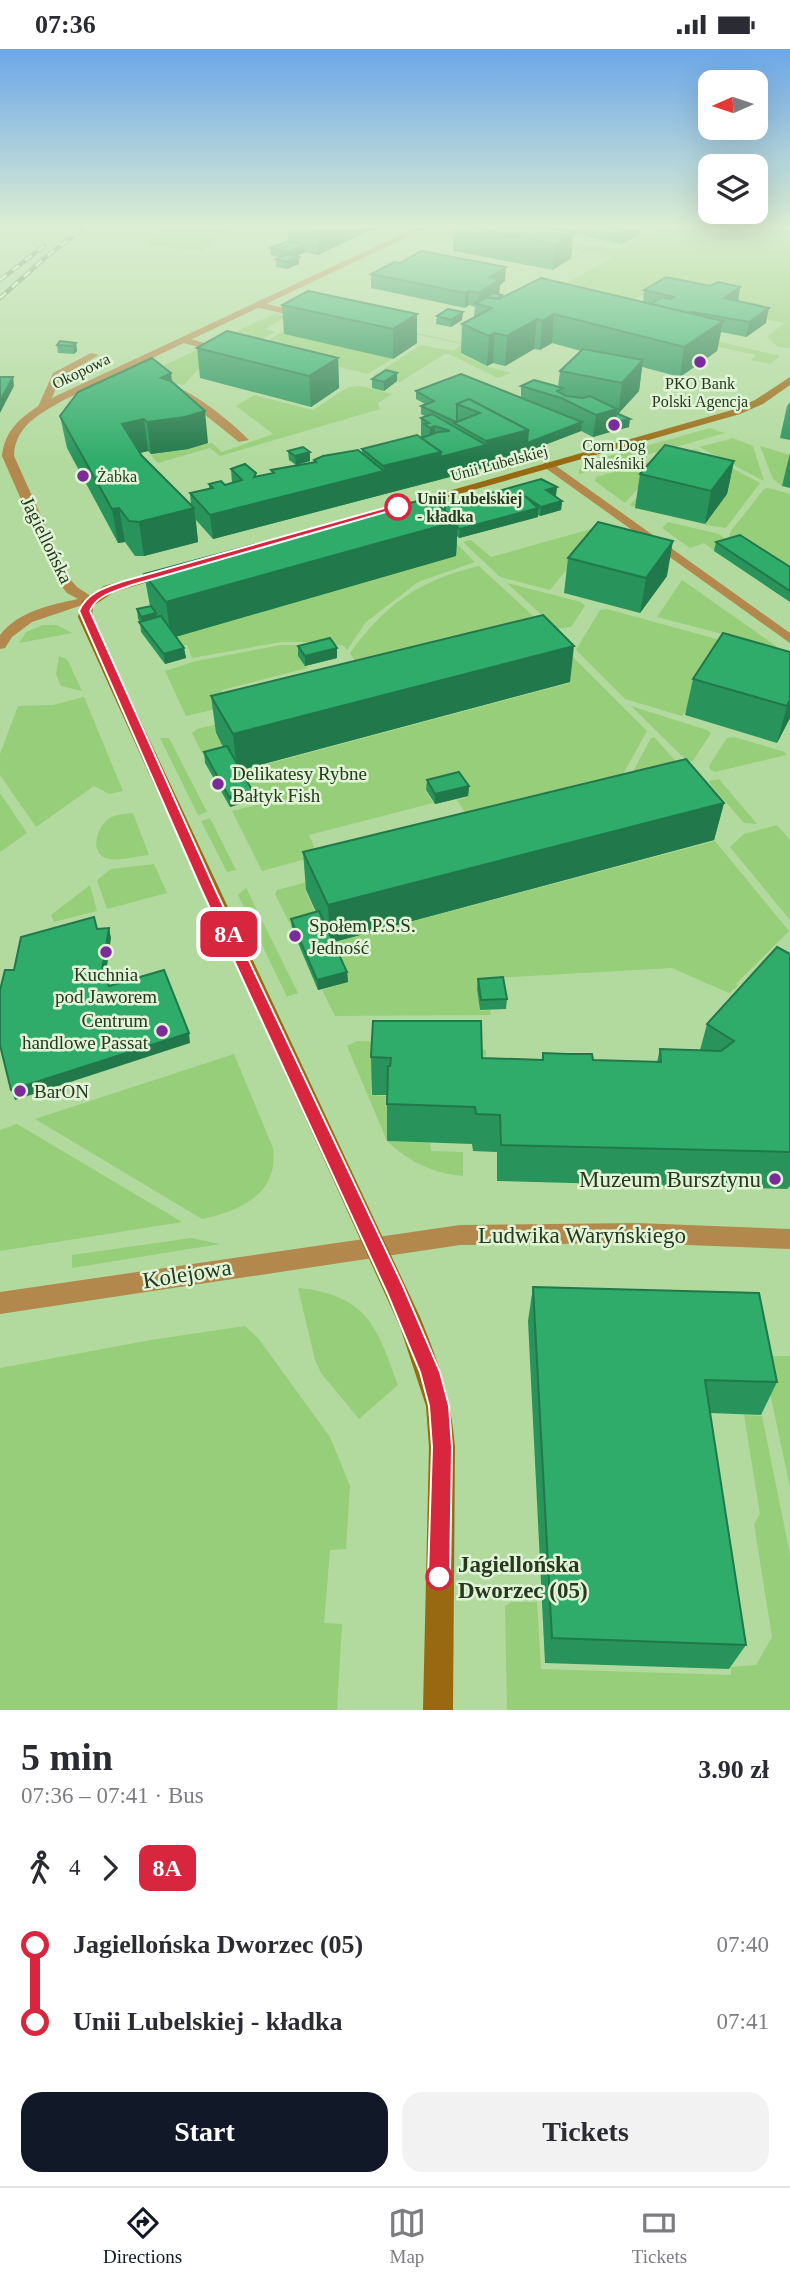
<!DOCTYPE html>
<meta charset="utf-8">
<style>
:root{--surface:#fff;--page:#f2f2f3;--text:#2b2b33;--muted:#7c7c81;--line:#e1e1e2;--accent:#111827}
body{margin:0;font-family:Georgia,serif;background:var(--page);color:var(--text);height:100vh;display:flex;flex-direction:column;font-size:26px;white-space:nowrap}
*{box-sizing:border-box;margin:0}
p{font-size:23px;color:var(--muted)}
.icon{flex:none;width:38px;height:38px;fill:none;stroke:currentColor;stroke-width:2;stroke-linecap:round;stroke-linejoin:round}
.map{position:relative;height:1661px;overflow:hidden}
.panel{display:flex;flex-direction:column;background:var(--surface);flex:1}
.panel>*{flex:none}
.badge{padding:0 14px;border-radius:10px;font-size:24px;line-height:46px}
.needle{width:46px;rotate:267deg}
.tools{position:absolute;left:698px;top:21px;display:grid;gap:14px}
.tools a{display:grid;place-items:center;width:70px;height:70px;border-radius:14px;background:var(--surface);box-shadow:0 7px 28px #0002;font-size:35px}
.map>.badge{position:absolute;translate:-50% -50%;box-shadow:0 0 0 4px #fff}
.legs{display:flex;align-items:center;gap:10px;height:77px;padding:0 21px;font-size:23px}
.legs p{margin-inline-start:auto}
.head{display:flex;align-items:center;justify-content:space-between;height:119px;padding:0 21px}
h1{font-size:38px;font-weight:600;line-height:52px}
.button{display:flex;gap:14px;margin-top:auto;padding:14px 21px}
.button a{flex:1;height:80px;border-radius:21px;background:var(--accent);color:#fff;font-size:28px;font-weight:600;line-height:80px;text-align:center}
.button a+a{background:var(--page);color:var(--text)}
ul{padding:0 21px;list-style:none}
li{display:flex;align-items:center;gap:24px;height:77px;font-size:26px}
li i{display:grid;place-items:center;width:10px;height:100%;margin:0 9px;background:currentColor}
li i::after{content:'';width:18px;height:18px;margin:-9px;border:5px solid;border-radius:50%;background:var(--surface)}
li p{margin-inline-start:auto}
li:first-child i{background:linear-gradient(#0000 50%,currentColor 0)}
li:last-child i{background:linear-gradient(currentColor 50%,#0000 0)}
.status{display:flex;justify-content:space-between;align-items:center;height:49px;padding:0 35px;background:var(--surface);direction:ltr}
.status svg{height:19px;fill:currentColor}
.dock{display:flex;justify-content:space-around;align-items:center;height:98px;border-top:2px solid var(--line);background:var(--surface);font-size:19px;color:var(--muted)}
.dock a{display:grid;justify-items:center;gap:4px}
.dock .on{color:var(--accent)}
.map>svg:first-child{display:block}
.green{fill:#97ce79}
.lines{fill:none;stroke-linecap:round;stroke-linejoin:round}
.lane{fill:#b2884c;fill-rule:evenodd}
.street{fill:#b2884c;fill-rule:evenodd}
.secondary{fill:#996912;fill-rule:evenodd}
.rail-casing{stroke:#647f57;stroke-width:4.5}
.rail{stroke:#e0f4d6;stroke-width:2.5;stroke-dasharray:8;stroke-linecap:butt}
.wall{fill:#28945b}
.shaded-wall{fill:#21784a}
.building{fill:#2fac6a;stroke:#21784a;stroke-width:2}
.line-1{fill:#d7263d;stroke:#fff;stroke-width:2}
.poi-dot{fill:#7c2b9b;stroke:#e0f4d6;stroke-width:2.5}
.stop-1-dot{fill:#fff;stroke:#d7263d;stroke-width:3.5}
.labels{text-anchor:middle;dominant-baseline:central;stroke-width:5;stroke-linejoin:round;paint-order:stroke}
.far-street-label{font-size:16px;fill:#283820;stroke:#e0f4d6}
.far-poi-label{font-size:16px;fill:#283820;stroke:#e0f4d6}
.far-stop-label{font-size:16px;font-weight:bold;fill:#283820;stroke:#e0f4d6;text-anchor:start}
.street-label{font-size:19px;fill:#283820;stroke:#e0f4d6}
.poi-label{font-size:19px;fill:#283820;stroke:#e0f4d6;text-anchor:start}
.near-poi-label{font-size:23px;fill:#283820;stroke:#e0f4d6;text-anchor:end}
.near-street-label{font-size:23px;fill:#283820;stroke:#e0f4d6}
.near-stop-label{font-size:23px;font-weight:bold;fill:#283820;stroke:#e0f4d6;text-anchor:start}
</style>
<div class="status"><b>07:36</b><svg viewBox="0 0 49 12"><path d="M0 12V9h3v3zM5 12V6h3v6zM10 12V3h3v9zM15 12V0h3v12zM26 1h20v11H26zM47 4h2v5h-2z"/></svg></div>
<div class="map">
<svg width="790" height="1661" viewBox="0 0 790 1661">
<rect width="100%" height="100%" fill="#b2da9e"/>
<g class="green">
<polygon points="163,179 233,179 201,202 147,196"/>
<polygon points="476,179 508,179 564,194 616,200 623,199 663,179 790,179 790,299 778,298 767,288 784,274 741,265 752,256 660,238 657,240 664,242 653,248 641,246 629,253 605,247 596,253 601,255 589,263 780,307 770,315 751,311 756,306 677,289 674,290 539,257 495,278 481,275 500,265 542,232 562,236 614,208 588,202 564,214 580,203 534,195 539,192 482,182 474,183 479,181"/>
<polygon points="295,260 307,260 467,295 471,297 460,305 486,317 511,324 498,329 449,305 443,306 400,333 373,327 421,296 453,302 462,295"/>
<polygon points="276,264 286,268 265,280 275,283 242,302 214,293"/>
<polygon points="285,281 285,285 392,310 368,325 261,298 248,303"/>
<polygon points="196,301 214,303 184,336 141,328"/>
<polygon points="361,337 392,345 378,354 380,360 220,407 210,399 158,414 151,406 212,394 222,403 273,385 236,357 254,346 313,361 348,338"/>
<polygon points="710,379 725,384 579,425 579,421 585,414"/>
<polygon points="733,389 753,397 764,432 699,398"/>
<polygon points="760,397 790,406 790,425 782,437 773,430"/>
<polygon points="695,400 760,434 726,479 705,476 728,444 659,428 634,458 630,456 675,405"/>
<polygon points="666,408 625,454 595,432 596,428"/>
<polygon points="768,439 790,445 790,529 727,494 731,482 764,440"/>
<polygon points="668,473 719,485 726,490 720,498 713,501 704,494 690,499 662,479"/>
<polygon points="609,475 613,477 581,503 550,541 500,528 463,493 471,491 491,508"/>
<polygon points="441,479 475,513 418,533 366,573 347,601 344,597 317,593 281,593 192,609 187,596 180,598 173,589 457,507 429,482"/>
<path d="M479,517L547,580L355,612L350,604C385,555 420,531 479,517Z"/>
<polygon points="682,531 776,597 777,599 657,568"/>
<polygon points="507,534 581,553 585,557 571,578 557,580"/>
<polygon points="607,560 790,610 714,619 682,667 625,650 576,601 600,561"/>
<polygon points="43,576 57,576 72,584 19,594 26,583"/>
<polygon points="559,594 647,682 612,745 468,768 457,751 468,748 459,733 425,741 433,754 309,786 314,797 313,808 262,822 232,762 260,755 241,722 570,634"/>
<polygon points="281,596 309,596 298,607 307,619 222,641 220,659 186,667 165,622 196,612"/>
<polygon points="59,607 67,610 82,642 61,637 56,625"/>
<polygon points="84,648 123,742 109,745 94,737 36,778 0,726 0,705 18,657 53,656"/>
<polygon points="631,657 707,681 711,684 693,712 688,713"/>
<polygon points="239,670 245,676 215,684 228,707 206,712 192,684 197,680"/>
<polygon points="654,688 688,726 622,743 651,689"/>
<polygon points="734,688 785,703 786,706 715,723 711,721 709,717 727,689"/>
<polygon points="160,689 169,689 207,763 198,766"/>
<polygon points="719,730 757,775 744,774 710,735 709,732"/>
<polygon points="0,744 27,784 0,803"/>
<path d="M133,764L149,806C137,807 116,813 105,809C90,802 97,779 107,771C114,765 125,765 133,764Z"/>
<polygon points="210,769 236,821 227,823 201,772"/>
<polygon points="777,776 790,791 790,871 730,798 744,785"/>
<polygon points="715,792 789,882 736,935 738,937 729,944 672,919 497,929 477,939 480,962 490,961 491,966 335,967 322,941 348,933 331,894"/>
<polygon points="154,815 167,844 107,860 97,831 111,820"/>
<polygon points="333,826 341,832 305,841 319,872 292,879 275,845 277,841"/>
<polygon points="90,836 97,862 54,873 51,866"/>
<polygon points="246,839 298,944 287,948 238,846"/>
<polygon points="357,992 469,995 486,1001 486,1008 373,1009 371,1046 388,1047 387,1092 347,997"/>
<path d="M234,1005L273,1099C279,1145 240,1162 202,1170L35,1070Z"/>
<polygon points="17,1075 182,1173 0,1202 0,1081"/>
<path d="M387,1092L430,1094L431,1102L463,1103V1127C432,1124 409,1113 387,1092Z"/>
<polygon points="191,1189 220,1195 72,1219 72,1206"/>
<path d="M298,1239C367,1246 377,1277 398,1336L359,1370L321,1324L315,1311Z"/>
<polygon points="245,1277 258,1289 330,1388 350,1437 346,1500 330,1501 324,1574 342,1575 337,1661 0,1661 0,1319 151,1291"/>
<polygon points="762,1307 790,1307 790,1439 790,1438"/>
<polygon points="744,1366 762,1367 790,1505 790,1661 507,1661 505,1557 512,1553 537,1553 541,1620 731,1626 731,1618 756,1616 772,1588 754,1475 760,1465"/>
</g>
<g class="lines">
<g class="lane">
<polygon points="258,253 293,261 295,263 290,266 255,258 253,256"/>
<polygon points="183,288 227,300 229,302 224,305 180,293 178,291"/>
<polygon points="91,304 99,306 61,328 47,360 38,362 37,360 53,324"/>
<path d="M165,336C185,334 235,376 249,391L239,393L189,353L165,340Z"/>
</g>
<g class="street">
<path d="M415,179H426L64,351C39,365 15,377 14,407L69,529L77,538L97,551L32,573L12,588L5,599L0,600V586C19,562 50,556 78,550L67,544L56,530L2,407C5,375 31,361 56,347Z"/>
<polygon points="544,414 552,414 790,584 790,594 544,418"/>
<polygon points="637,1174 790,1180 790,1200 637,1194 460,1196 0,1265 0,1243 460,1176"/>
</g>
<g class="secondary">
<polygon points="790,328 790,336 763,355 740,365 413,458 403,455 732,361 755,351"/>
<path d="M167,519L172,520V526L114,543L93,557L92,568L420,1268C439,1314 451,1348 455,1398L453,1661H423L429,1398L426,1357L400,1278L78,568L82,552L104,537Z"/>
</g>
<g class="rail-casing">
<g id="rail">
<polyline points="0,231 44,197"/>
<polyline points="0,249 47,207 84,179"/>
</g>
</g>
<use href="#rail" class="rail"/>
</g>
<g class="wall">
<polygon points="288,179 375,179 318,206 306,203 296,207 299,208 299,215 287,220 276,218 276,210 280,209 271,206 270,199 288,192"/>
<polygon points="453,179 640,179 639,186 621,195 576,185 573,187 571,209 553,221 453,202"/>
<polygon points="371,225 505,232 500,236 499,245 502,246 502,249 643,253 644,241 710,237 740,238 738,252 766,274 746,288 721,283 717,302 680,328 642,318 639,342 618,365 629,378 614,381 593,388 581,382 526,403 526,408 213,490 196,471 198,493 144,507 135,507 125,493 118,494 67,399 60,367 172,334 208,394 188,400 151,405 148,402 140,404 191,456 190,444 209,439 209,435 225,436 232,434 231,420 256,428 272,424 271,421 314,413 314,411 362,404 362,400 421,389 421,369 425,367 421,365 421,357 425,355 416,350 416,342 521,349 521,337 558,338 560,322 581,302 552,294 540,301 534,300 505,317 493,314 487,317 461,304 462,275 474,268 475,258 469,256 465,259 371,239"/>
<polygon points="282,256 417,265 417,294 393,310 284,285"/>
<polygon points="437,267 462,271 451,278 436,275"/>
<polygon points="76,294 77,302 74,305 58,304 57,296"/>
<polygon points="197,299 338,309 339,339 311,358 200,329"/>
<polygon points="397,324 397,332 384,342 372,339 372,330"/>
<polygon points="790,353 790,391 780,389 787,357"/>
<polygon points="288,402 310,403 310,412 296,416 289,411"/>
<polygon points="790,404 790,439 782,437"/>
<polygon points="734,412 727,445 705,475 635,459 640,425"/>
<polygon points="557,438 555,447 562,452 561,461 540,467 538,466 538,468 459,489 457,487 456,507 176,588 184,599 186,609 165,615 141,583 140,573 138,570 137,560 150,557 144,525"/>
<polygon points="716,493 790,518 790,553 714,502"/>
<polygon points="568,509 667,527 640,564 564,544"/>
<polygon points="298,597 337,599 337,609 305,617 298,607"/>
<polygon points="790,603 790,669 777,694 685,666 693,630"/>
<polygon points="570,633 241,721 253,751 230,758 205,714 204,703 223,698 216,684 211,647"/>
<polygon points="427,731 469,737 468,747 435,755 426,741"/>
<polygon points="724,754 714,791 334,893 347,923 348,933 318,941 292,880 291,870 316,863 306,841 303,803"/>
<polygon points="790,905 790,1137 787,1140 497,1132 497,1103 473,1102 472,1095 387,1092 387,1046 372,1046 371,1008 482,1009 542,1011 543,1004 593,1011 657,1013 660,1000 700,1001 707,975"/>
<polygon points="478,930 507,950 506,960 480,961 477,940"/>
<polygon points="533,1238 777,1333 761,1366 710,1364 746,1596 729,1620 545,1614 528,1272"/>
</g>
<g class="shaded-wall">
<polygon points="318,179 375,179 318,206"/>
<polygon points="566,179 576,179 576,185 573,187 571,209 553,221 555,195 566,188"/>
<polygon points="627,179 640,179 639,186 621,195 623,182"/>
<polygon points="305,196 306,203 288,211 288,203"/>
<polygon points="299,208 299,215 287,220 287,213"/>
<polygon points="506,218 505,232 500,236 499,245 479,255 479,244 490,228"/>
<polygon points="740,238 738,252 724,249"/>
<polygon points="469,242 469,256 465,259 465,244"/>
<polygon points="769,259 766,274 746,288 749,273"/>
<polygon points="463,263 462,271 451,278 451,271"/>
<polygon points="417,265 417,294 393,310 393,280"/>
<polygon points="554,265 552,294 540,301 542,272"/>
<polygon points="537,270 534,300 505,317 507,287"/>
<polygon points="723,272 717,302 680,328 684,298"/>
<polygon points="495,284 493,314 487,317 489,287"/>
<polygon points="76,294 77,302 74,305 73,297"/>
<polygon points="338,309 339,339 311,358 309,327"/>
<polygon points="643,311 639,342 618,365 622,334"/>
<polygon points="171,324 175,355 161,329"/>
<polygon points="397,324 397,332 384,342 384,333"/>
<polygon points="13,328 14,337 0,364 0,352"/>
<polygon points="617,360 614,382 593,388 596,366"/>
<polygon points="205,362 208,394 188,400 151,405 147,373"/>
<polygon points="144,370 148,402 127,407 122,375"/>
<polygon points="630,370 629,378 615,382 616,373"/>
<polygon points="582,373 581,382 526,403 526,408 484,419 486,392 528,381"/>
<polygon points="435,377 435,400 429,400 430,379"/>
<polygon points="486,396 484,419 213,490 210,466 384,422 383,417 441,403"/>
<polygon points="310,403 310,412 296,416 295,407"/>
<polygon points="734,412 727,445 705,475 711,442"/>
<polygon points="557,438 556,447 546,450 546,441"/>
<polygon points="562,452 561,461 540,467 541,458"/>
<polygon points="119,459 125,493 118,494 112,460"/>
<polygon points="194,459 198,493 144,507 139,473"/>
<polygon points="538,459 538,468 459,489 460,480"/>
<polygon points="458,472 456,507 171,589 166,553"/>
<polygon points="673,492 667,527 640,564 646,529"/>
<polygon points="156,564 158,574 143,578 141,568"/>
<polygon points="574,597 570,633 237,722 233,685"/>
<polygon points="184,599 186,609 165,615 164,605"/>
<polygon points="337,599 337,609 305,617 305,607"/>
<polygon points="790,651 790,669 777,694 787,657"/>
<polygon points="469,737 468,747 435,755 435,745"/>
<polygon points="252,741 253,751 230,758 229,748"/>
<polygon points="724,754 714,791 330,894 328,856"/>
<polygon points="109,879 111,889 105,931 102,921"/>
<polygon points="347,923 348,933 318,941 317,931"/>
<polygon points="189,984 190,994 15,1051 11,1041"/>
</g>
<g class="building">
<polygon points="472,179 553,179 573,183 555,195"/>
<polygon points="612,179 627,179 623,182"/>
<polygon points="288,192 305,196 288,203 270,199"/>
<polygon points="421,202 506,218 490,228 500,230 479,244 469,242 465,244 371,225 394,213 400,214"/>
<polygon points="288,205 299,208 287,213 276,210"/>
<polygon points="666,228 710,237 718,233 740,238 724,249 769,259 749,273 692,263 687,264 651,255 662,248 671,250 674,248 644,241"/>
<polygon points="541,229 723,272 684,298 554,265 542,272 537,270 507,287 495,284 489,287 462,275 492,259 475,254 488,248 499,250"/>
<polygon points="308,242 417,265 393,280 282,256"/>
<polygon points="493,244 502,246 496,250 488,248 484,250"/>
<polygon points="448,260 463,263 451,271 437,267"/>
<polygon points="227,282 338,309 309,327 197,299"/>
<polygon points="60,292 76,294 73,297 57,296"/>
<polygon points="583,300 643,311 622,334 560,322"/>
<polygon points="152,309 171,324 161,329 171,332 205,362 185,368 147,373 144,370 122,375 142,407 194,459 139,473 129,472 119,459 112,460 60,367 78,343"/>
<polygon points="386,321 397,324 384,333 372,330"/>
<polygon points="461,325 582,373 527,394 528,381 469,350 457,355 457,373 456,373 421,357 434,352 416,342"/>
<polygon points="0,328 13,328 0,352"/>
<polygon points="534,331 563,339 557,342 566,347 583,349 590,347 617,360 596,366 561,349 521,337"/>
<polygon points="469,350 528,381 486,392 454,374 480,364 457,355"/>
<polygon points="616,364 630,370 616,373 615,373"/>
<polygon points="432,365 486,396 440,408 441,403 421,389 438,383 450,382 435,377 430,379 424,375 429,374 421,369"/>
<polygon points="417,386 441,403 383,417 362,400"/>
<polygon points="665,396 734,412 711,442 640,425"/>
<polygon points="303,398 310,403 295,407 288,402"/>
<polygon points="358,401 384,422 210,466 190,444 213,439 209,435 221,432 225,436 242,431 231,420 245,415 256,424 254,428 274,424 271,421 316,413 314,411 323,407"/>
<polygon points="541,430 557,438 546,441 562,452 541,458 525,447 538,459 460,480 457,478 458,472 445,462 445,457"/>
<polygon points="429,449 458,472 166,553 144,525"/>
<polygon points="598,473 673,492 646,529 568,509"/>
<polygon points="740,486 790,518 790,542 716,493"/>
<polygon points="151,557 156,564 141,568 137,560"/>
<polygon points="543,566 574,597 233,685 211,647"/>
<polygon points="161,567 184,599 164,605 139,573"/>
<polygon points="723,584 790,603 790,651 787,657 693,630"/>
<polygon points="330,589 337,599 305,607 298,597"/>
<polygon points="227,697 252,741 229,748 204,703"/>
<polygon points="686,710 724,754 328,856 303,803"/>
<polygon points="459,723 469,737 435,745 427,731"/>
<polygon points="319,862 347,923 317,931 291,870"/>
<polygon points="94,868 97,880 109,879 102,921 109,937 164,921 189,984 11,1041 0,996 0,941 5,921 14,921 21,888"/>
<polygon points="777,898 790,905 790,1103 501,1096 500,1066 476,1065 475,1058 387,1055 388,1017 390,1017 391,1009 371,1008 373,972 481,972 482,1009 543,1011 543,1004 567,1005 592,1005 593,1011 661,1013 660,1000 721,1002 734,992 707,975"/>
<polygon points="503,928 507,950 481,951 478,930"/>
<polygon points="533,1238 759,1244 777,1333 705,1331 746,1596 552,1589"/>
</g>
<linearGradient id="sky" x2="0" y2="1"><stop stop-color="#6ba7e8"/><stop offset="0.43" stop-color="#dceed3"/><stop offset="1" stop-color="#dceed3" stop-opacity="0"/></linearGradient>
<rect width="790" height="412" fill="url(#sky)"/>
<path class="line-1" d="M395,456L403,458L132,536C116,542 96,546 90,562L216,842L403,1237L440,1323L449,1357L452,1398L450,1528L446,1536L439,1539L431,1536L428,1528L432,1398L429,1357L420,1323L388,1246L202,842L79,562C87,543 106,538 124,532Z"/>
<g class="poi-dot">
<circle cx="700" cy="313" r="7"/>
<circle cx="614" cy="376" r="7"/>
<circle cx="83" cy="427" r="7"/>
<circle cx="218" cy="735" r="7"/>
<circle cx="295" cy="887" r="7"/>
<circle cx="106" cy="903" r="7"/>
<circle cx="162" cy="982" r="7"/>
<circle cx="20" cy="1042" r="7"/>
<circle cx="775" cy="1130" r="7"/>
</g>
<g class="stop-1-dot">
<circle cx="398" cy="458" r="12"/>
<circle cx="439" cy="1528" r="12"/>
</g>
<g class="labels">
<g class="far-street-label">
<text transform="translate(81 322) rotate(-26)">Okopowa</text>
<text transform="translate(499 414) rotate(-15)">Unii Lubelskiej</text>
</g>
<g class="far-poi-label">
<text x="700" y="334">PKO Bank<tspan x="700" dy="18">Polski Agencja</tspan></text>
<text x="614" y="396">Corn Dog<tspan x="614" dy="18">Naleśniki</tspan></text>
<text x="97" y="427" text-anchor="start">Żabka</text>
</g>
<g class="far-stop-label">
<text x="417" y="449">Unii Lubelskiej<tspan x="417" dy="18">- kładka</tspan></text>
</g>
<g class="street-label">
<text transform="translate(47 491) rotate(64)">Jagiellońska</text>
</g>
<g class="poi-label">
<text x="232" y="724">Delikatesy Rybne<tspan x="232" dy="22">Bałtyk Fish</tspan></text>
<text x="309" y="876">Społem P.S.S.<tspan x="309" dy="22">Jedność</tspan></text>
<text x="106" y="925" text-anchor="middle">Kuchnia<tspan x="106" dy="22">pod Jaworem</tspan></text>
<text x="148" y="971" text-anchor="end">Centrum<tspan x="148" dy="22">handlowe Passat</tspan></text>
<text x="34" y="1042">BarON</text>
</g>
<g class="near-poi-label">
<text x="761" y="1130">Muzeum Bursztynu</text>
</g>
<g class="near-street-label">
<text x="582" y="1186">Ludwika Waryńskiego</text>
<text transform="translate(187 1225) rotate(-9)">Kolejowa</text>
</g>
<g class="near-stop-label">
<text x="458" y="1515">Jagiellońska<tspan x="458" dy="26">Dworzec (05)</tspan></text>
</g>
</g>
</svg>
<div class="tools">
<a><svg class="needle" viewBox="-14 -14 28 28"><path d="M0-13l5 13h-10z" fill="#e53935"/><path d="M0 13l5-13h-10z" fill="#7c7c81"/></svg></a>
<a><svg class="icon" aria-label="layers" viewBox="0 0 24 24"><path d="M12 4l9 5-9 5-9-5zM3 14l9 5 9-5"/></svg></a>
</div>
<b class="badge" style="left:229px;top:885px;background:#d7263d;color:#fff">8A</b>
</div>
<section class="panel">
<div class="head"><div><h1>5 min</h1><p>07:36 – 07:41 · Bus</p></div><b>3.90 zł</b></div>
<div class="legs"><svg class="icon" aria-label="walk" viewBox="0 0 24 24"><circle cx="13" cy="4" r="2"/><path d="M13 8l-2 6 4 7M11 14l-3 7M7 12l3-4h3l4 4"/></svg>4<svg class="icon" aria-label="forward" viewBox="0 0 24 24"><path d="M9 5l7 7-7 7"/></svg><b class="badge" style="background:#d7263d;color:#fff">8A</b></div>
<ul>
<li><i style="color:#d7263d"></i><b>Jagiellońska Dworzec (05)</b><p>07:40</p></li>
<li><i style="color:#d7263d"></i><b>Unii Lubelskiej - kładka</b><p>07:41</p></li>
</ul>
<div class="button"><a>Start</a><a>Tickets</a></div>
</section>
<nav class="dock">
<a class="on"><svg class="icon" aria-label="directions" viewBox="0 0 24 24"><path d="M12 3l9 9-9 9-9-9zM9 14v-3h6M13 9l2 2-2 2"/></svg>Directions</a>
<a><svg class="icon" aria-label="map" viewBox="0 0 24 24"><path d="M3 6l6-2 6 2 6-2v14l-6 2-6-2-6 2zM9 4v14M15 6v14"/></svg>Map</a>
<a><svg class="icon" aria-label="tickets" viewBox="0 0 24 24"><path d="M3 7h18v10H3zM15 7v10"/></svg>Tickets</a>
</nav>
